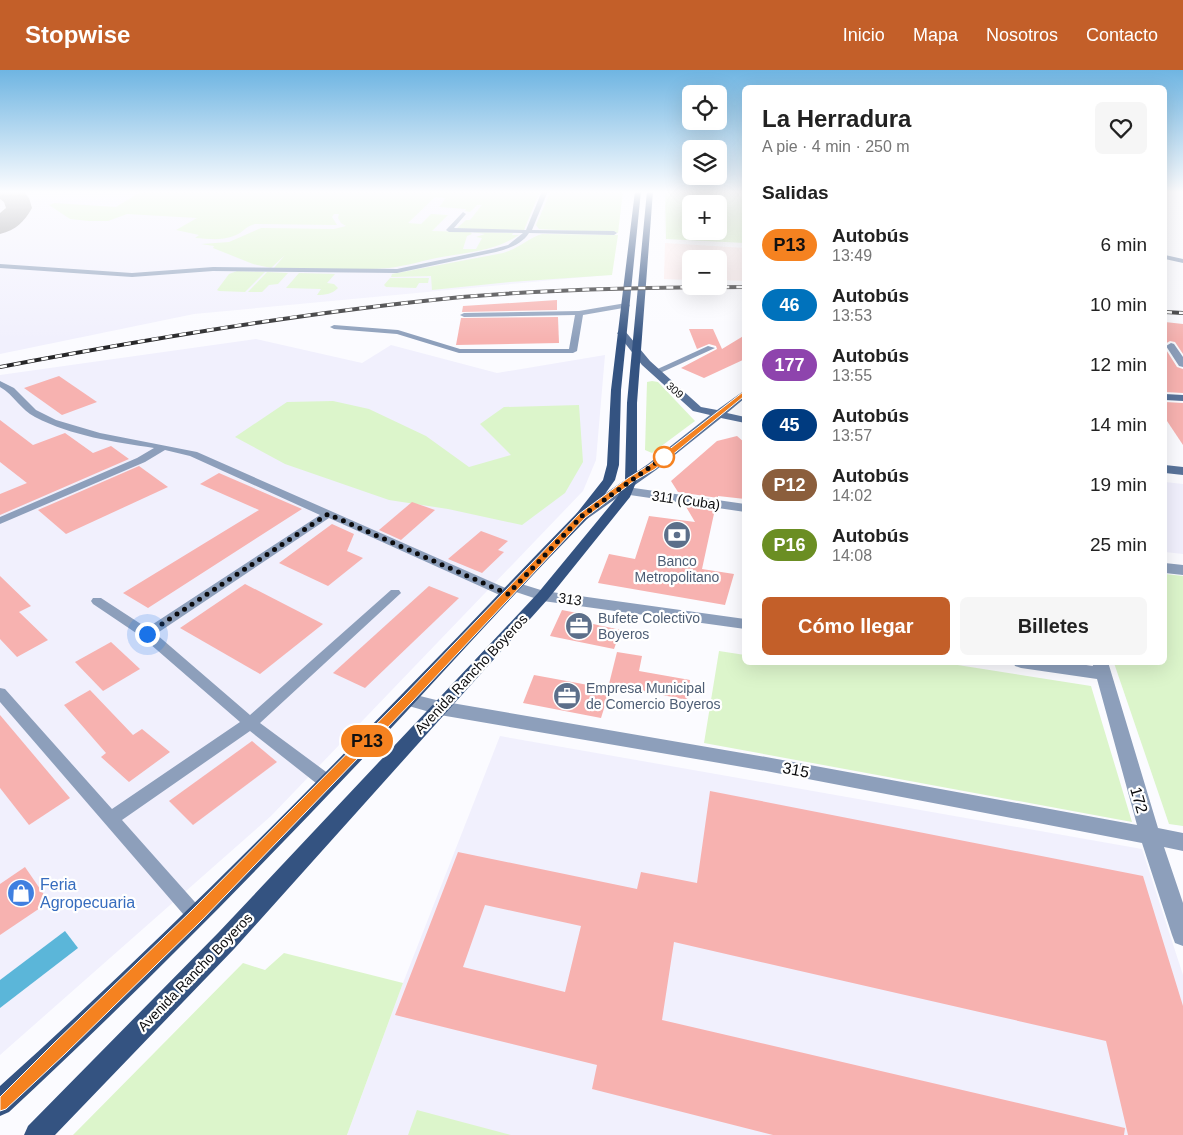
<!DOCTYPE html>
<html lang="es">
<meta charset="utf-8">
<style>
:root{--surface:#fff;--page:#f6f6f6;--text:#222;--muted:#767676;--accent:#c35f29}
body{margin:0;font-family:Helvetica,sans-serif;background:var(--page);color:var(--text);height:100vh;display:flex;flex-direction:column;font-size:19px;white-space:nowrap}
*{box-sizing:border-box;margin:0}
p{font-size:16px;color:var(--muted)}
.icon{flex:none;width:28px;height:28px;fill:none;stroke:currentColor;stroke-width:2;stroke-linecap:round;stroke-linejoin:round}
.map{position:relative;flex:1;overflow:hidden}
.panel{position:absolute;left:742px;top:15px;width:425px;height:580px;display:flex;flex-direction:column;background:var(--surface);border-radius:8px;box-shadow:0 5px 20px #0002}
.panel>*{flex:none}
.badge{padding:0 10px;border-radius:16px;font-size:18px;line-height:32px}
.buttons{position:absolute;left:682px;top:15px;display:grid;gap:10px}
.buttons a{display:grid;place-items:center;width:45px;height:45px;border-radius:8px;background:var(--surface);box-shadow:0 5px 20px #0002;font-size:25px}
.you{position:absolute;width:25px;height:25px;margin:-12px;border:4px solid #fff;border-radius:50%;background:#1a73e8;box-shadow:0 0 0 8px #1a73e833}
.map>.badge{position:absolute;translate:-50% -50%;box-shadow:0 0 0 2px #fff}
h2{padding:0 20px;font-size:19px;line-height:45px}
.round{display:grid;place-items:center;flex:none;width:52px;height:52px;border-radius:8px;background:var(--page)}
.headline{display:flex;align-items:center;justify-content:space-between;height:85px;padding:0 20px}
h1{font-size:24px;font-weight:700;line-height:38px}
.primary-button{display:flex;gap:10px;margin-top:auto;padding:10px 20px}
.primary-button a{flex:1;height:58px;border-radius:8px;background:var(--accent);color:#fff;font-size:20px;font-weight:700;line-height:58px;text-align:center}
.primary-button a+a{background:var(--page);color:var(--text)}
ul{padding:0;list-style:none}
li{display:flex;align-items:center;gap:15px;height:60px;padding:0 20px}
li div{flex:1}
li b{display:block;font-size:19px}
li em{font-style:normal}
li .badge{min-width:55px;font-weight:700;text-align:center}
header{display:flex;align-items:center;gap:30px;box-sizing:border-box;height:70px;padding:0 25px;background:var(--accent);color:#fff}
header strong{font-size:24px}
nav{display:flex;gap:28px;margin-inline-start:auto;font-size:18px}
.map>svg:first-child{display:block}
.built{fill:#f1f0fd}
.industrial{fill:#fdeded}
.green{fill:#dcf5cb;fill-rule:evenodd}
.water{fill:#5bb6d9}
.lines{fill:none;stroke-linecap:round;stroke-linejoin:round}
.taxiway{fill:#919194;fill-rule:evenodd}
.building{fill:#f7b2b0;fill-rule:evenodd}
.lane{fill:#8d9fbb;fill-rule:evenodd}
.street{fill:#8d9fbb;fill-rule:evenodd}
.secondary{fill:#59739a;fill-rule:evenodd}
.primary{fill:#345381;fill-rule:evenodd}
.rail-casing{stroke:#272729;stroke-width:4}
.rail{stroke:#fff;stroke-width:2.5;stroke-dasharray:7;stroke-linecap:butt}
.line{fill:#f58220;stroke:#fff}
.walk{stroke:#0c0c0e;stroke-width:5;stroke-dasharray:0 9}
.stop-dot{fill:#fff;stroke:#f58220;stroke-width:2.5}
.labels{text-anchor:middle;dominant-baseline:central;stroke-width:4.5;stroke-linejoin:round;paint-order:stroke}
.far-street-label{font-size:11px;fill:#0c0c0e;stroke:#fff}
.street-label{font-size:14px;fill:#0c0c0e;stroke:#fff}
.service-label{font-size:14px;fill:#4e5e75;stroke:#fff;text-anchor:start}
.near-street-label{font-size:16px;fill:#0c0c0e;stroke:#fff}
.near-shop-label{font-size:16px;fill:#366cbe;stroke:#fff;text-anchor:start}
</style>
<header>
<strong>Stopwise</strong>
<nav><a>Inicio</a><a>Mapa</a><a>Nosotros</a><a>Contacto</a></nav>
</header>
<div class="map">
<svg width="1183" height="1065" viewBox="0 0 1183 1065">
<rect width="100%" height="100%" fill="#fbfbff"/>
<g class="built">
<polygon points="0,121 621,121 607,205 194,244 0,284"/>
<polygon points="256,269 362,293 391,275 497,303 605,285 596,390 583,421 271,746 0,985 0,305"/>
<polygon points="1165,412 1183,414 1183,484 1165,482"/>
<polygon points="500,666 1142,779 1183,905 1183,1065 347,1065 403,913"/>
</g>
<polygon class="industrial" points="665,173 745,178 745,211 719,210 719,189 691,189 691,210 664,209"/>
<g class="green">
<path d="M142,121H540L524,160L456,159L466,150H470L482,135H477L470,142L465,141L466,139L439,137L446,128L435,127L408,153L421,154L431,144L448,145L432,161L470,162L472,164L467,166L463,179H476L482,168L476,167L485,164L472,162L513,163L512,165H519C495,181 469,182 442,187C424,190 407,196 389,198C351,201 312,199 274,198L285,185L271,198L253,194L213,178L214,176L201,174L229,172L261,158L334,159L346,156L341,153L338,148L339,144H334L332,147L337,155L255,154C244,157 244,162 236,165C223,171 209,169 195,168L199,165L176,160L197,148L127,144L108,151H89L70,149L49,135L54,133L116,137Z"/>
<polygon points="551,121 623,121 618,163 539,159 536,155"/>
<path d="M665,121H745V173L666,169ZM691,134H719V161H691Z"/>
<path d="M542,164L618,165L612,205L510,212L432,220L431,206L391,207L392,204L503,183C520,178 528,168 542,164Z"/>
<polygon points="237,201 265,202 245,222 219,221 217,220 229,204"/>
<polygon points="267,202 288,203 278,214 269,215 262,222 248,222"/>
<path d="M299,203L335,204L327,213L334,214L338,218C332,224 326,225 317,225L321,219L286,218Z"/>
<polygon points="390,208 429,208 428,213 419,213 416,218 386,217 384,215"/>
<polygon points="652,311 658,312 695,351 652,383 645,380 647,312"/>
<polygon points="333,331 369,339 426,366 469,397 511,385 480,354 504,337 579,335 583,392 565,423 522,455 448,439 389,430 285,394 235,367 287,332"/>
<polygon points="1165,504 1183,506 1183,756 1169,754 1114,593 1165,592"/>
<polygon points="719,581 745,585 745,592 945,593 1091,616 1132,752 704,673"/>
<polygon points="284,883 403,913 347,1065 73,1065 243,893 265,900"/>
<polygon points="417,1040 511,1065 408,1065"/>
</g>
<polygon class="water" points="65,861 78,878 0,938 0,910"/>
<g class="lines">
<path class="taxiway" d="M0,121H23L29,128L32,138C24,152 16,160 0,164V143L6,138L4,132L0,129Z"/>
</g>
<g class="building">
<polygon points="557,230 557,240 462,242 463,236"/>
<polygon points="558,247 559,273 456,275 461,248"/>
<polygon points="1165,252 1183,254 1183,284 1175,272 1170,271 1165,274"/>
<polygon points="689,259 713,259 722,279 745,265 745,289 704,308 681,298 717,279 716,276 709,274 697,279"/>
<polygon points="1165,278 1177,297 1183,299 1183,323 1165,322"/>
<polygon points="59,306 97,332 62,345 24,318"/>
<polygon points="1165,332 1183,333 1183,375 1165,348"/>
<polygon points="0,350 33,375 65,363 93,383 111,376 129,389 0,445 0,424 27,413 0,392"/>
<polygon points="737,366 745,373 745,429 718,426 718,428 678,422 671,411 717,371"/>
<polygon points="139,396 168,417 66,464 38,440"/>
<polygon points="219,403 302,439 148,538 123,523 259,440 200,414"/>
<polygon points="412,432 435,440 401,470 379,460"/>
<polygon points="685,435 715,439 702,499 734,504 725,535 598,513 609,484 635,489 649,446 695,452"/>
<polygon points="332,454 354,464 347,481 363,488 328,516 279,493"/>
<polygon points="481,461 508,471 498,480 504,482 482,503 448,489"/>
<polygon points="0,506 31,536 19,542 48,570 17,587 0,569"/>
<polygon points="245,514 323,554 260,604 180,558"/>
<polygon points="429,516 459,528 365,618 333,603"/>
<polygon points="562,540 587,545 584,552 621,560 614,579 550,566"/>
<polygon points="111,572 140,599 103,621 75,592"/>
<polygon points="617,582 642,586 639,601 690,610 687,630 609,614"/>
<polygon points="534,605 610,619 601,648 523,633"/>
<polygon points="90,620 133,665 142,659 170,682 129,712 101,687 106,683 64,635"/>
<polygon points="0,645 70,728 29,755 0,718"/>
<polygon points="252,671 277,692 193,755 169,731"/>
<path d="M710,721L1143,806L1183,936V1065H1128L1106,971L674,872L662,950L1125,1058L1124,1065H773L592,1019L597,995L395,945L458,782L637,819L641,802L697,813ZM485,835L581,856L565,922L463,897Z"/>
<polygon points="25,797 49,832 0,865 0,814"/>
</g>
<g class="lines">
<g class="lane">
<path d="M542,121H548L532,160L614,161L617,163L614,165L529,163C521,175 509,178 496,182L397,203L213,201L132,207L0,198V194L132,203L213,197L397,199L493,179L508,175L523,163L449,162L446,160L463,142L466,144L454,158L526,160Z"/>
<polygon points="626,233 630,235 629,237 583,245 577,281 573,283 459,283 397,264 334,259 330,257 334,255 398,260 460,279 569,279 575,245 464,247 460,245 464,243 579,241"/>
<polygon points="708,276 715,278 658,304 651,302"/>
<path d="M0,311L14,318L36,340L56,350L100,363L197,382L512,521L514,524L512,527H504L329,448L156,564L250,645L391,520H399L401,523L260,653L333,707L335,712L333,717L327,718L321,717L250,661L122,750L202,840L205,846L202,852L196,855L190,852L0,632V618L5,619L112,739L240,652L142,567L93,534L91,531L93,528H101L147,558L320,445L190,386L165,380L145,392L0,454V447L137,388L154,378C114,372 72,366 35,347C21,340 14,325 0,317Z"/>
</g>
<g class="street">
<polygon points="1165,185 1183,189 1183,193 1165,189"/>
<polygon points="1171,273 1174,274 1183,287 1183,297 1179,296 1166,276"/>
<polygon points="627,417 745,434 745,442 623,424 621,421 623,418"/>
<polygon points="1165,493 1183,495 1183,505 1165,503"/>
<polygon points="515,512 544,521 745,549 745,559 543,531 510,520 508,517 510,514"/>
<polygon points="1013,592 1066,592 1093,596 1092,592 1108,592 1158,758 1183,763 1183,781 1164,777 1183,833 1183,876 1175,873 1172,865 1142,773 766,701 440,645 402,634 400,629 402,624 408,623 440,631 766,687 1137,755 1097,609 1021,598 1015,596"/>
</g>
<g class="secondary">
<polygon points="622,260 625,261 650,291 701,337 717,340 745,320 745,328 727,343 745,347 745,353 721,348 656,400 587,449 582,450 575,446 577,443 648,394 710,345 693,341 642,295 617,263"/>
<polygon points="1165,324 1183,325 1183,331 1165,330"/>
<polygon points="1165,395 1183,397 1183,405 1165,403"/>
</g>
<g class="primary">
<path d="M635,121H641L621,320L619,395L615,410L587,449C512,525 441,605 368,683C252,806 133,927 9,1042L0,1046V1016C140,890 273,757 404,622C462,563 519,502 577,443L603,410L607,395L611,320Z"/>
<polygon points="647,121 653,121 637,333 637,410 630,427 548,529 234,879 55,1065 24,1065 28,1056 218,863 538,523 618,426 625,410 627,333"/>
</g>
<g class="rail-casing">
<g id="rail">
<polyline points="1165,242 1183,243"/>
<path d="M0,297C153,268 307,242 462,227C556,219 651,217 745,217"/>
</g>
</g>
<use href="#rail" class="rail"/>
</g>
<linearGradient id="sky" x2="0" y2="1"><stop stop-color="#6fb5e2"/><stop offset="0.45" stop-color="#fdfdff"/><stop offset="1" stop-color="#fdfdff" stop-opacity="0"/></linearGradient>
<rect width="1183" height="271" fill="url(#sky)"/>
<polygon class="line" points="743,322 748,323 655,399 634,411 585,448 412,632 201,851 65,984 6,1039 0,1041 0,1027 54,973 191,841 404,626 579,444 628,408 649,395"/>
<g class="lines">
<polyline class="walk" points="147,564 328,444 508,524 582,446 664,387"/>
</g>
<defs>
<g id="bank-disc" transform="scale(1.4375)"><circle r="9.5" fill="#5c6f8a" stroke="#fff"/><path d="M-6-4H6V4H-6ZM0-2.3a2.3 2.3 0 1 0 0 4.6a2.3 2.3 0 1 0 0-4.6Z" fill="#fff"/></g>
<g id="office-disc" transform="scale(1.4375)"><circle r="9.5" fill="#5c6f8a" stroke="#fff"/><path d="M-6-3h4V-5.5h4V-3h4V5H-6ZM-1-4.5V-3h2v-1.5ZM-6 0V1H6V0Z" fill="#fff"/></g>
<g id="shop-disc" transform="scale(1.4375)"><circle r="9.5" fill="#3f7fe0" stroke="#fff"/><path d="M-5-2.5h2.3a2.7 3.5 0 0 1 5.4 0H5L5.5 6h-11ZM-1.5-2.5h3a1.5 2.3 0 0 0-3 0Z" fill="#fff"/></g>
</defs>
<g fill-rule="evenodd">
<use href="#bank-disc" x="677" y="465"/>
<use href="#office-disc" x="579" y="556"/>
<use href="#office-disc" x="567" y="626"/>
<use href="#shop-disc" x="21" y="823"/>
</g>
<circle class="stop-dot" cx="664" cy="387" r="10"/>
<g class="labels">
<g class="far-street-label">
<text transform="translate(675 320) rotate(41)">309</text>
</g>
<g class="street-label">
<text transform="translate(686 430) rotate(8)">311 (Cuba)</text>
<text transform="translate(570 529) rotate(8)">313</text>
<text transform="translate(471 604) rotate(-47)">Avenida Rancho Boyeros</text>
<text transform="translate(195 902) rotate(-46)">Avenida Rancho Boyeros</text>
</g>
<g class="service-label">
<text x="677" y="491" text-anchor="middle">Banco<tspan x="677" dy="16">Metropolitano</tspan></text>
<text x="598" y="548">Bufete Colectivo<tspan x="598" dy="16">Boyeros</tspan></text>
<text x="586" y="618">Empresa Municipal<tspan x="586" dy="16">de Comercio Boyeros</tspan></text>
</g>
<g class="near-street-label">
<text transform="translate(796 700) rotate(11)">315</text>
<text transform="translate(1139 730) rotate(74)">172</text>
</g>
<g class="near-shop-label">
<text x="40" y="814">Feria<tspan x="40" dy="18">Agropecuaria</tspan></text>
</g>
</g>
</svg>
<div class="buttons">
<a><svg class="icon" aria-label="locate" viewBox="0 0 24 24"><circle cx="12" cy="12" r="6"/><path d="M12 2v4M12 18v4M2 12h4M18 12h4"/></svg></a>
<a><svg class="icon" aria-label="layers" viewBox="0 0 24 24"><path d="M12 4l9 5-9 5-9-5zM3 14l9 5 9-5"/></svg></a>
<a>+</a>
<a>−</a>
</div>
<div class="you" style="left:147px;top:564px"></div>
<b class="badge" style="left:367px;top:671px;background:#f58220;color:#111">P13</b>
<section class="panel">
<div class="headline"><div><h1>La Herradura</h1><p>A pie · 4 min · 250 m</p></div><a class="round"><svg class="icon" aria-label="heart" viewBox="0 0 24 24"><path d="M12 20l-8-8c-3-5 5-10 8-4 3-6 11-1 8 4z"/></svg></a></div>
<h2>Salidas</h2>
<ul>
<li><span class="badge" style="background:#f58220;color:#111">P13</span><div><b>Autobús</b><p>13:49</p></div><em>6 min</em></li>
<li><span class="badge" style="background:#0072bc;color:#fff">46</span><div><b>Autobús</b><p>13:53</p></div><em>10 min</em></li>
<li><span class="badge" style="background:#8e44ad;color:#fff">177</span><div><b>Autobús</b><p>13:55</p></div><em>12 min</em></li>
<li><span class="badge" style="background:#003b80;color:#fff">45</span><div><b>Autobús</b><p>13:57</p></div><em>14 min</em></li>
<li><span class="badge" style="background:#8b5e3c;color:#fff">P12</span><div><b>Autobús</b><p>14:02</p></div><em>19 min</em></li>
<li><span class="badge" style="background:#6b8e23;color:#fff">P16</span><div><b>Autobús</b><p>14:08</p></div><em>25 min</em></li>
</ul>
<div class="primary-button"><a>Cómo llegar</a><a>Billetes</a></div>
</section>
</div>
